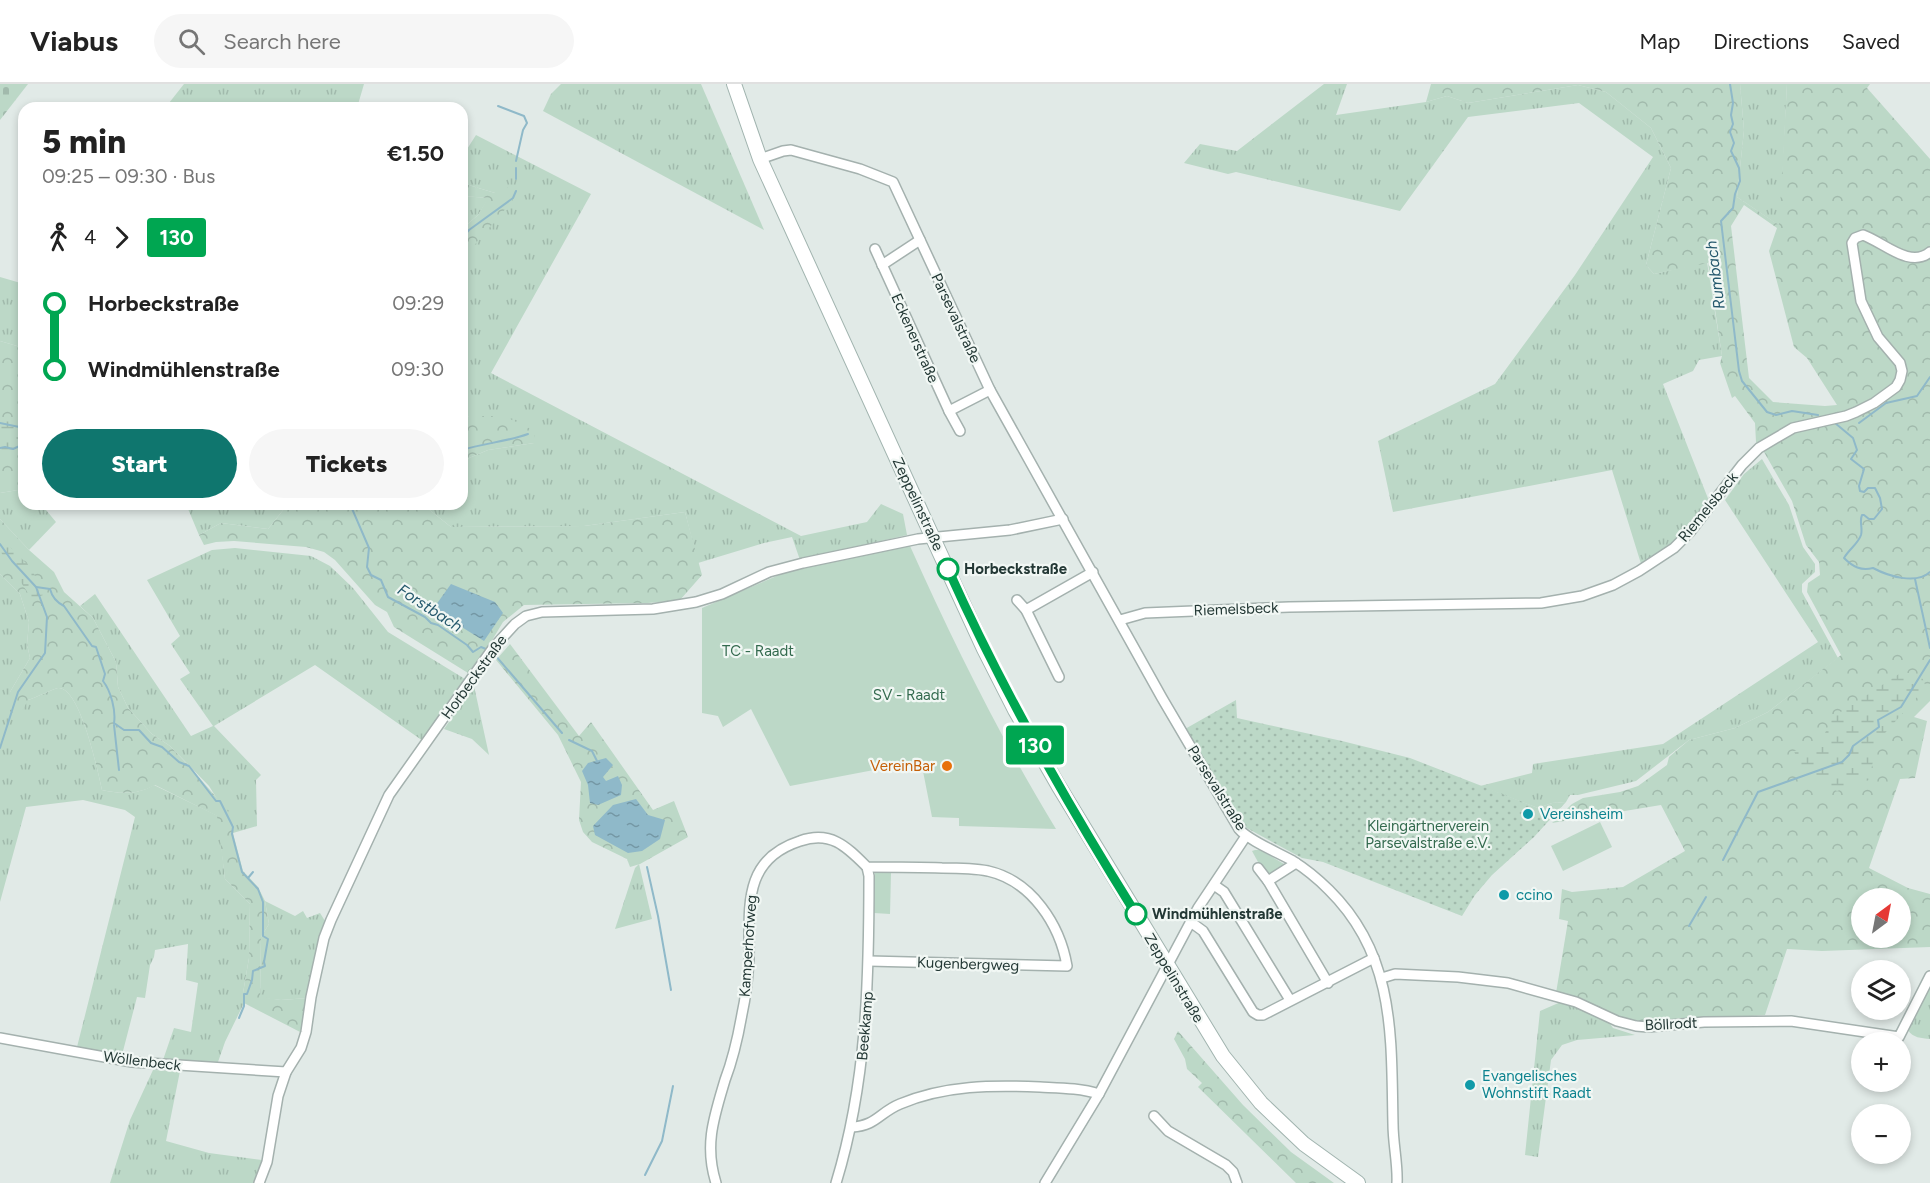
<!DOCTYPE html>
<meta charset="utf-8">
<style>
:root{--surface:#fff;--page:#f6f6f6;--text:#222;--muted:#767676;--line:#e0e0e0;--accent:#0f766e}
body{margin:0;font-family:Figtree,sans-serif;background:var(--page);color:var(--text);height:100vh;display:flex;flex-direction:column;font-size:22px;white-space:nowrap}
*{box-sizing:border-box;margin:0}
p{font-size:20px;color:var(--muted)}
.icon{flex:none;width:33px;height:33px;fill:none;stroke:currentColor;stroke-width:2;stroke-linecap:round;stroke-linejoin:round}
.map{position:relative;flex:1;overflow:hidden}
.drawer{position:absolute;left:18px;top:18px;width:450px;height:408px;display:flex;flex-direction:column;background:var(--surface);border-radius:18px;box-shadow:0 3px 9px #0003}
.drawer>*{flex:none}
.badge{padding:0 12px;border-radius:4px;font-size:21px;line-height:39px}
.needle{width:39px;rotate:32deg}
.tools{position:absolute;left:1851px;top:804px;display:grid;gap:12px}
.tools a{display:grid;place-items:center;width:60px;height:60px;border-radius:50%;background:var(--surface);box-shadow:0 3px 9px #0003;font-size:30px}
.map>.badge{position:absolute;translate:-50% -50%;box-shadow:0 0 0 3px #fff}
.legs{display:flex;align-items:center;gap:9px;height:66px;padding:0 24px;font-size:20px}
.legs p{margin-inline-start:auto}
.head{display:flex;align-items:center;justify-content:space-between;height:102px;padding:0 24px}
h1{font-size:33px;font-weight:800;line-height:45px}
.button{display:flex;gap:12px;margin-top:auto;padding:12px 24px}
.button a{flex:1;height:69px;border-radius:36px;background:var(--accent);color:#fff;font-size:24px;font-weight:800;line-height:69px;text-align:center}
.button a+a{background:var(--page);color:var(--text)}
ul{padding:0 24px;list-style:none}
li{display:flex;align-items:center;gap:21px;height:66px;font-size:22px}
li i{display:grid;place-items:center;width:9px;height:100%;margin:0 8px;background:currentColor}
li i::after{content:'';width:15px;height:15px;margin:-8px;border:4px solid;border-radius:50%;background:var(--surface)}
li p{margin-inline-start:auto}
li:first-child i{background:linear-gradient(#0000 50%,currentColor 0)}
li:last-child i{background:linear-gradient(currentColor 50%,#0000 0)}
header{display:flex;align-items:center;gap:36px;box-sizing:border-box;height:84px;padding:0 30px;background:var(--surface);border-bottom:2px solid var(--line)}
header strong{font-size:28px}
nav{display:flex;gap:33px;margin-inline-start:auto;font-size:21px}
.search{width:420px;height:54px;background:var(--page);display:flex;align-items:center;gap:15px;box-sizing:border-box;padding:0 21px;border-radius:33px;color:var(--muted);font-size:22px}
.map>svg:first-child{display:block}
.grass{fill:url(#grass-tufts)}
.forest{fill:url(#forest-crowns);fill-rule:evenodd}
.wetland{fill:url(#wetland-marsh)}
.cemetery{fill:url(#cemetery-stones)}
.park{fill:#bcd8c7}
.garden{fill:url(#garden-dots)}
.water{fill:url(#water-ripples)}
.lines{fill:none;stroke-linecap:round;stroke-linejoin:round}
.stream{stroke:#8fb9c9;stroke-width:2}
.street-casing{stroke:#a4b1ae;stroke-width:12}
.secondary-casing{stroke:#a1b4af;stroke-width:16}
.street{stroke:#fff;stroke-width:9}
.secondary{stroke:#fff;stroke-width:14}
.line-1-casing{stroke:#fff;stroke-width:14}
.line-1{stroke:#00a651;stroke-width:9}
.stop-1-dot{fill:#fff;stroke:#00a651;stroke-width:3}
.food-dot{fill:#e8710a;stroke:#f1f7f4;stroke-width:2}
.culture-dot{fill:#0f9aa8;stroke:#f1f7f4;stroke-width:2}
.labels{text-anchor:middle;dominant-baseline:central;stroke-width:4.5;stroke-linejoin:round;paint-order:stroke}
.street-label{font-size:15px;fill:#233835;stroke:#f1f7f4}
.stop-label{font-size:15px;font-weight:bold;fill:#233835;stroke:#f1f7f4;text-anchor:start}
.park-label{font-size:15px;fill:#336a4e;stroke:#f1f7f4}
.food-label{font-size:15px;fill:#c56008;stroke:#f1f7f4;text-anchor:end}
.culture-label{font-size:15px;fill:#0d838f;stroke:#f1f7f4;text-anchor:start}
.water-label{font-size:16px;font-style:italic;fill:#25596d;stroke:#f1f7f4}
</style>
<header>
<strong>Viabus</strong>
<div class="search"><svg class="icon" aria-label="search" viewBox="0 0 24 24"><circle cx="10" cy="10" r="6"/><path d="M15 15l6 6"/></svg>Search here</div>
<nav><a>Map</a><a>Directions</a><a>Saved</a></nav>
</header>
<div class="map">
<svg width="1930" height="1099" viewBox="0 0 1930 1099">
<defs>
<pattern id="grass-tufts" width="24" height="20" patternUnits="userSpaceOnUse" patternTransform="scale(1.5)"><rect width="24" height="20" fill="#bcd8c7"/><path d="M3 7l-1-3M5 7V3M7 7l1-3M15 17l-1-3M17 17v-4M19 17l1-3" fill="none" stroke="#a1baac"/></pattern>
<pattern id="forest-crowns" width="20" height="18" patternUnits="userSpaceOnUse" patternTransform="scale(1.5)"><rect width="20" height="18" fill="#bcd8c7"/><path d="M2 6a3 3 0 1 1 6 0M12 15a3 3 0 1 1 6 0" fill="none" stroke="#a1baac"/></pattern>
<pattern id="wetland-marsh" width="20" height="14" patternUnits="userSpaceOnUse" patternTransform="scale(1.5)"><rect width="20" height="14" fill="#bcd8c7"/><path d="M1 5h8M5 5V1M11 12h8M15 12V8" fill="none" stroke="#a1baac"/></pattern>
<pattern id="cemetery-stones" width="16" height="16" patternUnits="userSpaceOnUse" patternTransform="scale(1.5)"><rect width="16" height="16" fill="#bcd8c7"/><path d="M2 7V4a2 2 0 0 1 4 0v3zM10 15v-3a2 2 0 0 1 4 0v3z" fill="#a1baac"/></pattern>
<pattern id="garden-dots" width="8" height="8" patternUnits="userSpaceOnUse" patternTransform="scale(1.5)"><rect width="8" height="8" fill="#bcd8c7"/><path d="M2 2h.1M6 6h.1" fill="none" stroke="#a1baac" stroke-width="1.8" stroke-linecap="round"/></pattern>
<pattern id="water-ripples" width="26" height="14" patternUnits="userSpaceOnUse" patternTransform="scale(1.5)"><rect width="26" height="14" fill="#8fb9c9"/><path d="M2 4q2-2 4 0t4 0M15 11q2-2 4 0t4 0" fill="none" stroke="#7497a4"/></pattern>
</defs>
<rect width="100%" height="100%" fill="#e1eae7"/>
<g class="grass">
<polygon points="184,0 364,0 357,24 187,24 169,19"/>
<polygon points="561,0 701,0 764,146 543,27 551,10"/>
<polygon points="1324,0 1347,0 1336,31 1426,18 1447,12 1468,19 1578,1 1606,8 1651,44 1671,84 1646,181 1654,190 1707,178 1722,272 1699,276 1693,287 1663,300 1709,417 1689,445 1642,483 1612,386 1393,428 1378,357 1495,300 1575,191 1653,73 1579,19 1468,33 1400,127 1236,88 1228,90 1184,79 1200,60 1237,67"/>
<polygon points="1740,0 1787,0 1780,142 1737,113 1744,46"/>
<polygon points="476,51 591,110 491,289 801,452 867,438 881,420 903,430 907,451 800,476 792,453 764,459 698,479 685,428 584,442 451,443 422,420 462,420 462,377 488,366 534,359 469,332 462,335 462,178 495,109 462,99 462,73"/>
<polygon points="462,112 489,114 478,131 462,145"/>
<polygon points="0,193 24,200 24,264 0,257"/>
<polygon points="1762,375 1789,421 1803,463 1815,480 1815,488 1802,500 1802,508 1838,574 1768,628 1735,644 1689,656 1636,697 1578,711 1570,711 1566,718 1552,719 1538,724 1480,702 1532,689 1533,680 1663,660 1818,558 1725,416 1744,390"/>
<polygon points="24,405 24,420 41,420 56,438 29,466 0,435 0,409"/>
<polygon points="186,420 269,420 284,425 268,445 221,439 199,451"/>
<polygon points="235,464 311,472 330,482 353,504 388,548 465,595 423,657 315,581 214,642 261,691 256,696 257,742 233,749 234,742 209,702 170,662 152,650 128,624 118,603 116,578 93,534 80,522 95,510 191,652 213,642 180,595 190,589 171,560 180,552 147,496 212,466"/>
<path d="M0,490L20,510L29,538L27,560L30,574L10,608L28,616C35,614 53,605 58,604C80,602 98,688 102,706C121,710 137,711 154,701L218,732L225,795L250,820L249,874L243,909L244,919L225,958L218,978L163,976L174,944L191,948L198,899L186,896L188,860L155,866L154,873L150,881L145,914L137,913L122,971L77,963L135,733L125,726L83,716L26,723L0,818Z"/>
<polygon points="474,602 489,671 472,655 444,645"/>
<polygon points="639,780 652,835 615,845 635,784"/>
<polygon points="265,817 295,832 303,827 307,834 320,829 325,837 311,890 308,914 281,916 260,914 261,853 269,840"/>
<path d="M1930,899V955C1921,954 1913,954 1908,946Z"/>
<polygon points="1563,917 1608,937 1613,944 1635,951 1577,956 1562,961 1551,976 1538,1073 1525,1071 1540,927"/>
<polygon points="153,986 180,987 166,1057 209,1069 262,1076 253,1099 110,1099 130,1036"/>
</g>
<g class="forest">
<path d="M1431,0H1740L1744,46L1737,113L1779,141L1787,0H1870L1867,4L1930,75V617L1914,633L1927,637L1915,694L1900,695L1869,784L1908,804L1930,810V863L1822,867L1787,865L1765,931L1646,940L1632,938L1556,909L1568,837L1559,835L1562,805L1572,808L1623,803L1685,767L1661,721L1552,739L1572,720L1583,714L1620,708L1638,702L1667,681L1669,673L1689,656L1735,644L1768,628L1841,571L1807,508L1808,499L1820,491L1819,478L1806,461L1792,417L1764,368L1756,358L1755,339L1735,312L1732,314L1720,279L1722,272L1708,179L1654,190L1646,181L1671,84L1651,44L1606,8L1578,1L1468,19L1447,12L1426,18ZM1744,121L1777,144L1769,167L1794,263L1807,274L1837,321L1825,322L1773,318L1749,294L1731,142ZM1862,814H1900V854H1862Z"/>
<polygon points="462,99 495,109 509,103 513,116 465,172 462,178 462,145 478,131 488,114 462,112"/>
<polygon points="0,257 24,264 24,405 0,409"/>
<polygon points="469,332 504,332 535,347 534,359 488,366 462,377 462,335"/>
<polygon points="269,420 422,420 451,443 584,442 685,428 702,491 680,516 648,519 524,521 503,538 488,563 468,589 394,543 387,528 375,521 335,476 324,468 306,463 234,457 216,458 204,461 199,451 221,439 268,445 284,425"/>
<path d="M0,435L29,466L54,488L64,508L93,534L116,578L118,603L128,624L152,650L170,662L189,682L217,714H222L234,742L233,749L243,787L258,803L265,817L269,840L261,853L260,913L281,916L308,914L302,949L244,919L243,909L249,874L250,820L225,795L217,732L155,701C137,711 121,710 102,706C98,688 80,602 58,604C53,605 35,614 28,616L20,631L10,628V608L30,574L27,560L29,538L20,510L0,490Z"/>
<polygon points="510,560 579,652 591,638 653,726 674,717 688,753 640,780 630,783 627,775 592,758 583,748 579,736 581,698 558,651 496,576"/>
<polygon points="1178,947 1243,1021 1291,1068 1334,1099 1296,1099 1198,1003 1202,999 1187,985 1185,975 1174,955"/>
</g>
<g class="wetland">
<polygon points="5,336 24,342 24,369 0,373 0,337"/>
<polygon points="0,453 32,485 43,511 32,515 0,467"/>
<polygon points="1902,588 1921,591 1926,603 1877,658 1869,696 1837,707 1804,692 1794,667 1819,661 1833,633"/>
</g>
<polygon class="cemetery" points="0,0 28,0 0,36"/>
<g class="park">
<path d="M910,462C954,560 1000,653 1056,745L959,742V734L932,733L921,677L790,702L751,625L723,643L718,632L702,629V524L786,488Z"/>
<polygon points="1600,738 1612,763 1563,787 1551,762"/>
<polygon points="1255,766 1260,766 1284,780 1284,782 1271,791 1264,789 1252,767"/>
<polygon points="875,788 891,789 890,830 874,829"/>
</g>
<polygon class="garden" points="1236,616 1237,634 1342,657 1410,674 1538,724 1552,719 1566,718 1534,753 1492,791 1475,811 1462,832 1323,778 1302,774 1243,742 1185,645"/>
<g class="water">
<polygon points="451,500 495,518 503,529 484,557 433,525"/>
<polygon points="606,674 613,681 603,693 606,697 618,692 622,701 621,711 598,721 590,719 588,701 582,687 588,679"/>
<polygon points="636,715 648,731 665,736 660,755 642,767 628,769 595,751 593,742 613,721"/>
</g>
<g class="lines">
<g class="stream">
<polyline points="1730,0 1733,19 1731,31 1733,40 1730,48 1734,59 1731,67 1739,84 1740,97 1735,110 1733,124 1721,137 1739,287 1742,297 1767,328 1776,331 1792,327 1818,331"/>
<polyline points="498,22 524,32 527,39 523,46 516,77"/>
<polyline points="516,84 516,95"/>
<polyline points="462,154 469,146 513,114 516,107"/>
<polyline points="0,339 24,344"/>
<path d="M1835,339L1853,354L1857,366L1851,375L1864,385L1859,402L1860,407L1864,408L1868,404H1875L1880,414L1882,425L1874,435H1869L1864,431H1862C1859,438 1863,444 1861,451C1858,460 1849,465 1844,474C1853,483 1861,487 1873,484C1888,492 1916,501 1930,488"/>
<polyline points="1859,339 1886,319 1917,312 1930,293"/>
<polyline points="0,364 5,363 13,365 24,360"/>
<path d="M462,366C484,359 506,358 528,350"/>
<polyline points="350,420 369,464 367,483 371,491 381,496 388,513 425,533 431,539 438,541 467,561 473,568 481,563 486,565"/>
<polyline points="0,460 12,477 36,503 47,533 45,569 18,608 0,664"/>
<polyline points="1915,495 1930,564"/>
<path d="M36,503L50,505C52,513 56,518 64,522L92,562L96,563L105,590L103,597C111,607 116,627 114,639L124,646H139L151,659L162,663L179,678L189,682L216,717H220L233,743L232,750L242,788L258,805L263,818V852L268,855L264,878L265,882L253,887L252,896L247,910H244V922L239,934"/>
<polyline points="495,571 562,649"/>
<polyline points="114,641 119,686"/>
<polyline points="569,656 592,667 597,677"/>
<polyline points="1723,776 1758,708 1842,678 1849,671 1853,662 1879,643 1878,636 1901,623 1930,576"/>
<polyline points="647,783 658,832 671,906"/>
<polyline points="248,794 253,788"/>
<polyline points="1689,842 1706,813"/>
<polyline points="645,1091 662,1057 673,1002"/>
</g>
<g class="street-casing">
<g id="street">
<path d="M760,75L783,67L791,66L860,85L893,98L990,306L1162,614L1239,745C1248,756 1279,769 1293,777C1306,785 1318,795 1329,806C1396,872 1391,953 1393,1040C1393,1060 1398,1080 1397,1099"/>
<polyline points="875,165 949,327 990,306"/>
<polyline points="882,181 920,156"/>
<polyline points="949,327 960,347"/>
<polyline points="1017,516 1026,526 1059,593"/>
<polyline points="1026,526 1093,488"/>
<path d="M1120,536L1145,529L1289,523L1541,519L1582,512L1613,501L1639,487L1674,464L1690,448L1742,381L1759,364L1793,344L1846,332L1856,328L1874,319L1896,303L1900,296L1902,287L1900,279L1878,253L1861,217L1852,159L1855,154L1863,151C1883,158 1910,185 1930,168"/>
<polyline points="1258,784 1268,797 1328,899"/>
<polyline points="1268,797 1296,779"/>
<polyline points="1214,801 1224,808 1290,916"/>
<polyline points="1192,839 1203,847 1253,928 1258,931 1263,931 1374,874"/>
<polyline points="1382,894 1395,890 1458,893 1508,899 1576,918 1617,937 1636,942 1648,943 1704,938 1791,937 1899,953 1930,892"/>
<polyline points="0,954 132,978 286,988"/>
<polyline points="1154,1032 1168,1047 1226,1081 1233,1088 1237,1099"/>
<path d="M852,1043C876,1042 880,1028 900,1020C945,1001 993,1001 1040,1003C1060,1004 1080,1004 1099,1010"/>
<polyline points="259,1099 267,1078 278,1012 286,988 301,964 306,948 311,913 324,854 331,836 389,711 493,564 515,540 526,532 542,528 653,525 696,518 722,510 769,488 803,479 918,455 1010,446 1063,435"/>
<path d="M716,1099C704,1061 714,1033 725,996C733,975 738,953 742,930C746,912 748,893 749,875C750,825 741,776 800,757C831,746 847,763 867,783C892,783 917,783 942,784C957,784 973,784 988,787C1032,797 1060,841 1067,882L869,877"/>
<path d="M836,1099C867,998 869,896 869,792L867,783"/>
<polyline points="1045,1099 1099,1010 1198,824 1246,752"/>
</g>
</g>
<g class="secondary-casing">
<polyline id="secondary" points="734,0 760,75 932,452 984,565 1015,626 1058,701 1223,972 1261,1019 1304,1060 1358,1099"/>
</g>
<use href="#street" class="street"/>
<use href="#secondary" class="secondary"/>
</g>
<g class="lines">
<g class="line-1-casing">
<path id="line-1" d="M948,485C1002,606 1066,718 1136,830"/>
</g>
<use href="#line-1" class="line-1"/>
</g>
<g class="stop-1-dot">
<circle cx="948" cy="485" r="10"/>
<circle cx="1136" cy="830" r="10"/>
</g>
<circle class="food-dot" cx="947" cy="682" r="6"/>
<g class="culture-dot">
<circle cx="1528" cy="730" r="6"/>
<circle cx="1504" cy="811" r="6"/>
<circle cx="1470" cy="1001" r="6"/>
</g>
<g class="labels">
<g class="street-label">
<text transform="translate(956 234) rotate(65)">Parsevalstraße</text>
<text transform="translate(915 254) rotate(66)">Eckenerstraße</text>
<text transform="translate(918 420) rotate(65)">Zeppelinstraße</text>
<text transform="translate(1708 423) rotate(-51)">Riemelsbeck</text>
<text transform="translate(1236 525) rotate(-2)">Riemelsbeck</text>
<text transform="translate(474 593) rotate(-54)">Horbeckstraße</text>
<text transform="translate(1217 704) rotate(58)">Parsevalstraße</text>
<text transform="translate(748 862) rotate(-86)">Kamperhofweg</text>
<text transform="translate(968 880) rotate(2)">Kugenbergweg</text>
<text transform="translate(1174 894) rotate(59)">Zeppelinstraße</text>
<text transform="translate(1671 940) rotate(-3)">Böllrodt</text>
<text transform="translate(865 942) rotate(-85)">Beekkamp</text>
<text transform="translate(142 977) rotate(7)">Wöllenbeck</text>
</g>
<g class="stop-label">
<text x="964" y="485">Horbeckstraße</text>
<text x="1152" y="830">Windmühlenstraße</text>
</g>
<g class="park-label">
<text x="758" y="567">TC - Raadt</text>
<text x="909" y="611">SV - Raadt</text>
<text x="1428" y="742">Kleingärtnerverein<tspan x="1428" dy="17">Parsevalstraße e.V.</tspan></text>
</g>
<g class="food-label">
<text x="935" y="682">VereinBar</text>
</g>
<g class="culture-label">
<text x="1540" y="730">Vereinsheim</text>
<text x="1516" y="811">ccino</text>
<text x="1482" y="992">Evangelisches<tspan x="1482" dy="17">Wohnstift Raadt</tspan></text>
</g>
<g class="water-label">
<text transform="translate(1715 191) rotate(-97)">Rumbach</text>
<text transform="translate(430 524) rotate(33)">Forstbach</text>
</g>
</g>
</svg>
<div class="tools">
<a><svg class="needle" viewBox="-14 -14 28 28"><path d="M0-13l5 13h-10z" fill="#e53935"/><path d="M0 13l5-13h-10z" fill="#767676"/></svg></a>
<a><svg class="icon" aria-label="layers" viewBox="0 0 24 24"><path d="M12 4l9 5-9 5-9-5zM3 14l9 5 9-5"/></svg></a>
<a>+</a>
<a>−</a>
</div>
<b class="badge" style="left:1035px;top:661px;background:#00a651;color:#fff">130</b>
<section class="drawer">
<div class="head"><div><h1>5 min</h1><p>09:25 – 09:30 · Bus</p></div><b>€1.50</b></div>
<div class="legs"><svg class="icon" aria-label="walk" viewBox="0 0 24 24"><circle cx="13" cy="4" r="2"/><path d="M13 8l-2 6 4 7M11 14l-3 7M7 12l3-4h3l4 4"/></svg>4<svg class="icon" aria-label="forward" viewBox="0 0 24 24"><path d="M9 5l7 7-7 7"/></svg><b class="badge" style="background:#00a651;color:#fff">130</b></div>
<ul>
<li><i style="color:#00a651"></i><b>Horbeckstraße</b><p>09:29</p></li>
<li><i style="color:#00a651"></i><b>Windmühlenstraße</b><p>09:30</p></li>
</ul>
<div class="button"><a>Start</a><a>Tickets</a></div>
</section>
</div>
